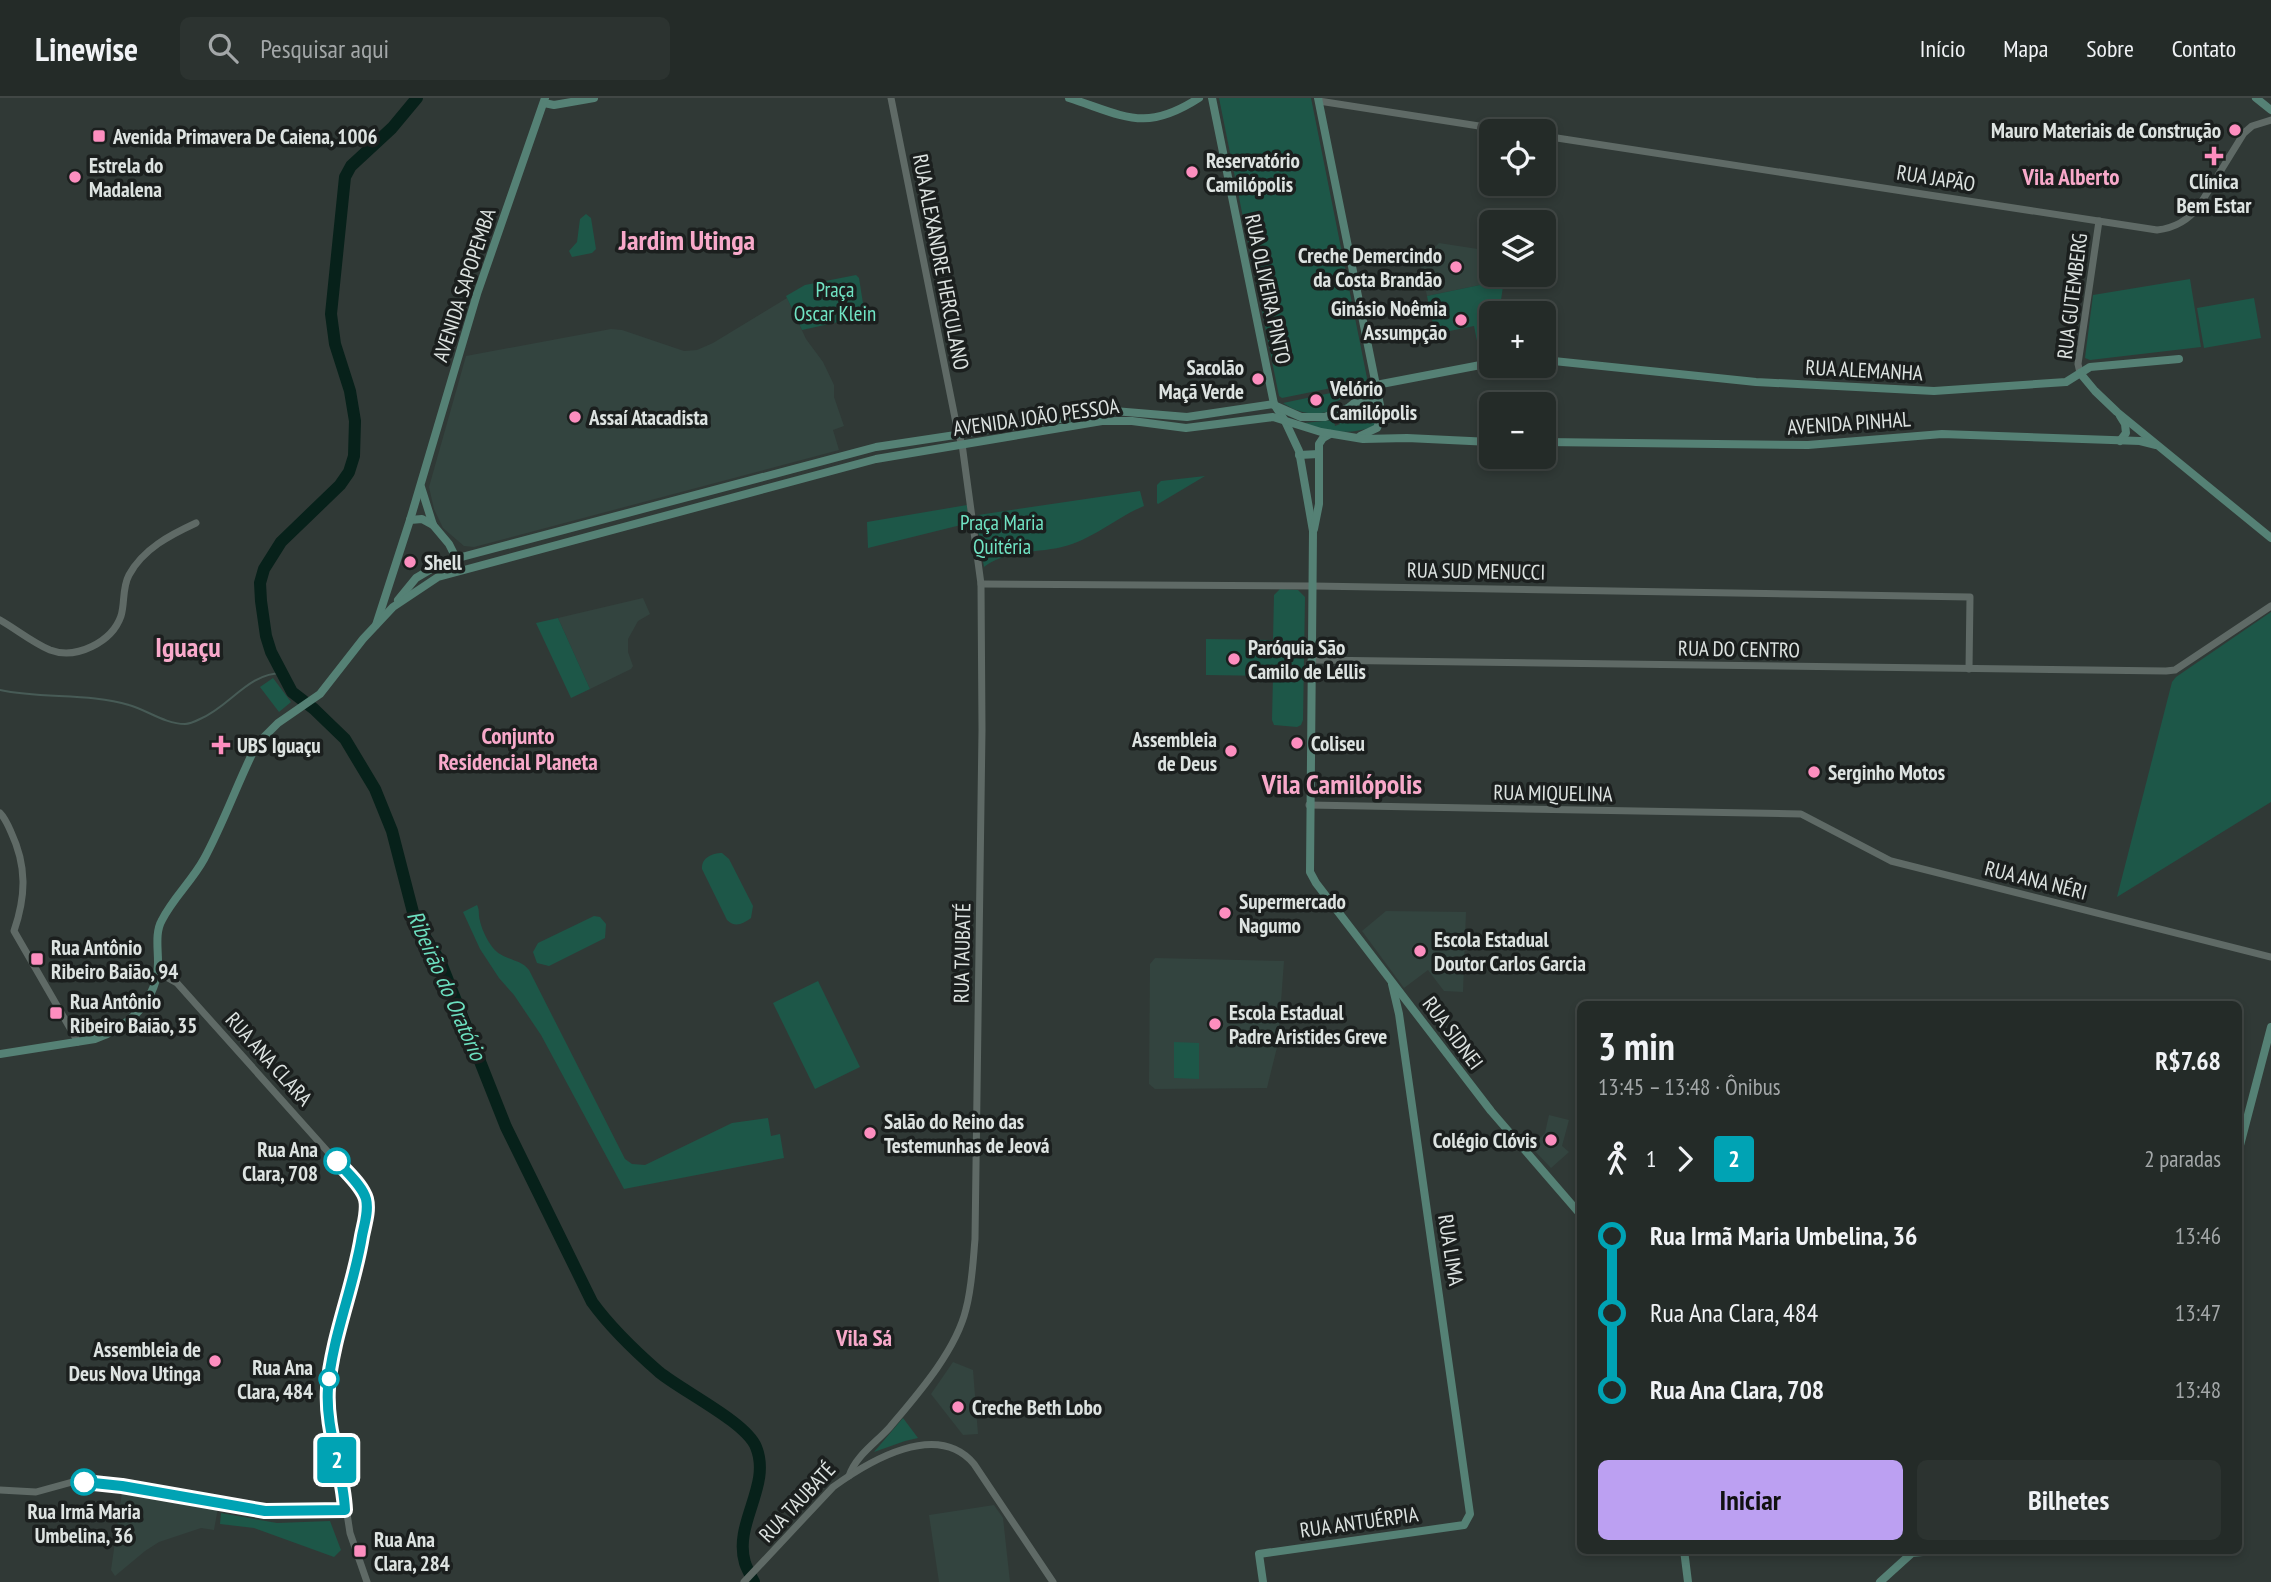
<!DOCTYPE html>
<html lang="pt">
<meta charset="utf-8">
<style>
:root{--surface:#242b28;--page:#2c3330;--text:#f1f3f6;--muted:#a3a7a8;--line:#414745;--accent:#bca0f2}
body{margin:0;font-family:"PT Sans Narrow",sans-serif;background:var(--page);color:var(--text);height:100vh;display:flex;flex-direction:column;font-size:26px;white-space:nowrap}
*{box-sizing:border-box;margin:0}
p{font-size:23px;color:var(--muted)}
.icon{flex:none;width:38px;height:38px;fill:none;stroke:currentColor;stroke-width:2;stroke-linecap:round;stroke-linejoin:round}
.map{position:relative;flex:1;overflow:hidden}
.side{position:absolute;left:1577px;top:903px;width:665px;height:553px;display:flex;flex-direction:column;background:var(--surface);border-radius:10px;box-shadow:0 4px 10px #0003,0 0 0 2px var(--line)}
.side>*{flex:none}
.badge{padding:0 14px;border-radius:5px;font-size:24px;line-height:46px}
.buttons{position:absolute;left:1479px;top:21px;display:grid;gap:14px}
.buttons a{display:grid;place-items:center;width:77px;height:77px;border-radius:10px;background:var(--surface);box-shadow:0 4px 10px #0003,0 0 0 2px var(--line);font-size:35px}
.map>.badge{position:absolute;translate:-50% -50%;box-shadow:0 0 0 4px #fff}
.legs{display:flex;align-items:center;gap:10px;height:77px;padding:0 21px;font-size:23px}
.legs p{margin-inline-start:auto}
.overview{display:flex;align-items:center;justify-content:space-between;height:119px;padding:0 21px}
h1{font-size:38px;font-weight:700;line-height:52px}
.cta{display:flex;gap:14px;margin-top:auto;padding:14px 21px}
.cta a{flex:1;height:80px;border-radius:10px;background:var(--accent);color:#111;font-size:28px;font-weight:700;line-height:80px;text-align:center}
.cta a+a{background:var(--page);color:var(--text)}
ul{padding:0 21px;list-style:none}
li{display:flex;align-items:center;gap:24px;height:77px;font-size:26px}
li i{display:grid;place-items:center;width:10px;height:100%;margin:0 9px;background:currentColor}
li i::after{content:'';width:18px;height:18px;margin:-9px;border:5px solid;border-radius:50%;background:var(--surface)}
li p{margin-inline-start:auto}
li:first-child i{background:linear-gradient(#0000 50%,currentColor 0)}
li:last-child i{background:linear-gradient(currentColor 50%,#0000 0)}
header{display:flex;align-items:center;gap:42px;box-sizing:border-box;height:98px;padding:0 35px;background:var(--surface);border-bottom:2px solid var(--line)}
header strong{font-size:33px}
nav{display:flex;gap:38px;margin-inline-start:auto;font-size:24px}
.search{width:490px;height:63px;background:var(--page);display:flex;align-items:center;gap:18px;box-sizing:border-box;padding:0 24px;border-radius:10px;color:var(--muted);font-size:26px}
.map>svg:first-child{display:block}
.built{fill:#33443f}
.green{fill:#1d5748}
.lines{fill:none;stroke-linecap:round;stroke-linejoin:round}
.stream{stroke:#475b56;stroke-width:2}
.river{stroke:#07211a;stroke-width:12}
.tertiary{stroke:#5f6a66;stroke-width:7}
.secondary{stroke:#558175;stroke-width:8}
.line-1-casing{stroke:#fff;stroke-width:16}
.line-1{stroke:#00a3b4;stroke-width:10}
.poi-dot{fill:#fd8ebf;stroke:#1b1f1e;stroke-width:2.5}
.stop-1-dot{fill:#fff;stroke:#00a3b4;stroke-width:3.5}
.labels{text-anchor:middle;dominant-baseline:central;stroke-width:7;stroke-linejoin:round;paint-order:stroke}
.poi-label{font-size:21px;font-weight:bold;fill:#dde3e1;stroke:#1b1f1e;text-anchor:start}
.street-label{font-size:21px;fill:#dde3e1;stroke:#1b1f1e}
.park-label{font-size:21px;fill:#70e4c4;stroke:#1b1f1e}
.stop-label{font-size:21px;font-weight:bold;fill:#dde3e1;stroke:#1b1f1e;text-anchor:end}
.neighbourhood-label{font-size:23px;font-weight:bold;fill:#f8a9ca;stroke:#1b1f1e}
.water-label{font-size:23px;font-style:italic;fill:#6ce0c0;stroke:#1b1f1e}
.district-label{font-size:28px;font-weight:bold;fill:#f8a9ca;stroke:#1b1f1e}
</style>
<header>
<strong>Linewise</strong>
<div class="search"><svg class="icon" aria-label="search" viewBox="0 0 24 24"><circle cx="10" cy="10" r="6"/><path d="M15 15l6 6"/></svg>Pesquisar aqui</div>
<nav><a>Início</a><a>Mapa</a><a>Sobre</a><a>Contato</a></nav>
</header>
<div class="map">
<svg width="2271" height="1484" viewBox="0 0 2271 1484">
<rect width="100%" height="100%" fill="#303936"/>
<g class="built">
<polygon points="1439,145 1491,153 1491,177 1505,177 1504,182 1427,198 1420,164"/>
<polygon points="787,200 806,241 823,264 834,287 834,299 844,328 833,332 839,352 474,449 464,448 443,430 434,411 429,389 466,258 611,231 622,232 684,253 697,252 713,245"/>
<polygon points="643,500 650,516 638,523 628,541 628,554 633,568 631,571 590,591 558,520"/>
<polygon points="1386,813 1466,814 1463,894 1444,893 1428,872 1404,890 1362,833"/>
<polygon points="1155,860 1284,863 1278,945 1267,990 1155,991 1149,986 1150,866"/>
<polygon points="1549,1017 1569,1022 1562,1048 1569,1054 1551,1070 1531,1049 1545,1035"/>
<polygon points="953,1264 973,1272 978,1336 963,1337 931,1296"/>
<polygon points="122,1394 218,1410 214,1432 201,1430 159,1444 145,1453 115,1478 111,1472"/>
<polygon points="994,1407 1003,1420 1010,1484 939,1484 929,1417"/>
</g>
<g class="green">
<polygon points="1219,0 1311,0 1367,280 1366,283 1282,300 1279,298"/>
<polygon points="586,116 591,120 596,151 592,155 572,159 569,153 577,144 580,121"/>
<polygon points="856,177 859,180 865,218 802,232 786,198 805,187"/>
<polygon points="2190,181 2201,249 2090,262 2085,260 2093,197"/>
<polygon points="1504,182 1499,215 1491,215 1491,255 1480,258 1474,228 1435,236 1427,198"/>
<polygon points="2254,200 2261,240 2204,250 2197,210"/>
<path d="M1364,288L1366,289L1357,298L1352,295L1332,306L1328,314C1311,317 1298,315 1283,305Z"/>
<path d="M1366,306L1376,311L1377,321L1374,328C1354,337 1324,335 1304,325L1334,322L1335,328L1340,326V320H1343L1344,324L1359,316V310Z"/>
<polygon points="1205,378 1158,406 1157,405 1157,387 1161,383"/>
<path d="M1140,393L1144,408C1115,420 1094,441 1062,449C1037,455 1005,452 984,469L976,420L978,417Z"/>
<polygon points="967,407 969,425 868,450 867,424"/>
<polygon points="1280,491 1298,492 1305,499 1303,622 1301,627 1297,629 1274,627 1272,622 1273,578 1206,577 1206,541 1273,542 1274,497"/>
<polygon points="2271,514 2271,704 2117,799 2172,584 2176,579"/>
<polygon points="558,520 590,591 571,600 536,525"/>
<polygon points="273,580 291,604 279,614 260,589"/>
<path d="M722,755L729,761L753,808L751,820C743,826 735,830 727,822L702,771C701,760 712,755 722,755Z"/>
<path d="M477,807C480,813 478,816 480,823C482,833 491,851 500,856C511,863 521,862 529,872L625,1061L632,1066L645,1067L732,1025L768,1020L771,1038L780,1036L784,1060L624,1091L541,937L514,897L499,880L480,851L463,814Z"/>
<polygon points="594,818 600,819 606,826 605,840 549,868 537,865 533,854 538,845"/>
<polygon points="818,883 860,969 815,991 773,905"/>
<polygon points="1174,944 1199,945 1199,981 1174,980"/>
<polygon points="903,1320 918,1340 905,1343 874,1354"/>
<polygon points="221,1415 277,1425 330,1423 341,1452 334,1459 254,1430 220,1426"/>
</g>
<g class="lines">
<path class="stream" d="M0,592C41,601 90,595 129,607C147,612 165,626 185,626C189,626 196,623 200,621C231,608 247,575 283,575"/>
<path class="river" d="M417,0L392,30L351,68L345,79L331,216L335,246L350,293L355,323L354,358L349,374L340,387L281,444L264,471L260,485L261,503L266,538L271,554L292,594L314,611L345,641L375,691L392,733L415,822L441,865L506,1029L592,1204C610,1229 635,1253 659,1274C682,1293 746,1324 756,1349C772,1388 733,1425 745,1465C747,1471 751,1478 754,1484"/>
<g class="tertiary">
<polyline points="1319,3 1511,33"/>
<path d="M1544,38L2157,132C2175,130 2188,123 2199,108L2244,35L2252,28L2271,22"/>
<polyline points="2080,275 2078,266 2099,123"/>
<polyline points="981,486 1313,488 1970,499 1969,571"/>
<path d="M0,522C16,531 33,545 50,552C76,562 112,544 121,518C125,505 122,490 129,477C143,451 170,437 196,425"/>
<polyline points="1311,562 2166,573 2175,572 2271,508"/>
<polyline points="1309,707 1801,716 1891,763 2271,859"/>
<path d="M0,715C5,720 8,727 11,734C27,768 26,798 14,833L78,944"/>
<polyline points="157,874 177,885 354,1083 366,1099 367,1110 358,1162 330,1276 328,1306 331,1337 340,1370 350,1435 367,1484"/>
<path d="M849,1378C856,1357 877,1344 890,1329C917,1297 956,1253 966,1211C972,1189 973,1164 975,1141L982,632L981,486L962,346L958,335L891,0"/>
<polyline points="0,1392 36,1394 76,1383 96,1384 265,1413 345,1411"/>
<path d="M744,1484L833,1389C869,1363 937,1322 974,1366L1053,1484"/>
</g>
<g class="secondary">
<path d="M1069,0C1125,18 1145,35 1199,0"/>
<polyline points="1212,0 1274,306 1285,323 1299,353 1313,433 1310,774 1316,785 1491,1013 1580,1116"/>
<polyline points="1318,0 1382,317 1377,330 1360,338"/>
<polyline points="2256,0 2271,12"/>
<polyline points="544,5 554,7 594,0"/>
<polyline points="1544,262 1756,284 1934,293 2066,284 2090,269 2179,261"/>
<polyline points="2080,275 2095,293 2117,314 2271,440"/>
<polyline points="1356,306 1368,302 1379,305"/>
<polyline points="1276,308 1301,319 1325,319 1348,310 1376,287 1491,265"/>
<polyline points="2120,343 2126,335 2125,326 2120,318"/>
<polyline points="1544,344 1808,347 1942,336 2140,343 2156,347"/>
<polyline points="1299,357 1319,356"/>
<polyline points="421,389 433,427 449,446 458,464"/>
<polyline points="410,422 422,421 433,427"/>
<polyline points="1314,431 1319,406 1319,346 1323,340 1330,336"/>
<polyline points="398,502 416,480 443,464 876,349 1114,313 1187,319 1274,306"/>
<polyline points="376,527 410,422 477,196 545,0"/>
<path d="M0,956L95,941C129,929 158,902 158,864C158,850 155,834 162,822C173,800 192,783 204,761C223,726 236,689 253,654L263,640L278,625L320,596L363,541L393,509L438,479L876,361L1102,323H1132L1186,330L1273,319L1321,334L1363,341L1407,340L1491,344"/>
<polyline points="2238,1055 2271,929"/>
<polyline points="1684,1452 1688,1484"/>
<polyline points="1263,1484 1259,1456 1464,1427 1470,1416 1399,916 1392,886"/>
<polyline points="1880,1484 1912,1455 1944,1452"/>
</g>
</g>
<g class="lines">
<g class="line-1-casing">
<path id="line-1" d="M84,1384L122,1388L265,1413L345,1412C343,1370 325,1332 328,1290C332,1239 354,1189 362,1138C364,1127 369,1113 366,1101C362,1087 346,1074 337,1063"/>
</g>
<use href="#line-1" class="line-1"/>
</g>
<g class="poi-dot">
<circle cx="2235" cy="32" r="7"/>
<rect x="92" y="31" width="14" height="14" rx="3.5"/>
<path d="M2210.5 47.5h7v7h7v7h-7v7h-7v-7h-7v-7h7z"/>
<circle cx="1192" cy="74" r="7"/>
<circle cx="75" cy="79" r="7"/>
<circle cx="1456" cy="169" r="7"/>
<circle cx="1461" cy="222" r="7"/>
<circle cx="1258" cy="281" r="7"/>
<circle cx="1316" cy="302" r="7"/>
<circle cx="575" cy="319" r="7"/>
<circle cx="410" cy="464" r="7"/>
<circle cx="1234" cy="561" r="7"/>
<circle cx="1297" cy="645" r="7"/>
<path d="M217.5 636.5h7v7h7v7h-7v7h-7v-7h-7v-7h7z"/>
<circle cx="1231" cy="653" r="7"/>
<circle cx="1814" cy="674" r="7"/>
<circle cx="1225" cy="815" r="7"/>
<circle cx="1420" cy="853" r="7"/>
<rect x="30" y="854" width="14" height="14" rx="3.5"/>
<rect x="49" y="908" width="14" height="14" rx="3.5"/>
<circle cx="1215" cy="926" r="7"/>
<circle cx="870" cy="1035" r="7"/>
<circle cx="1551" cy="1042" r="7"/>
<circle cx="215" cy="1263" r="7"/>
<circle cx="958" cy="1309" r="7"/>
<rect x="353" y="1446" width="14" height="14" rx="3.5"/>
</g>
<g class="stop-1-dot">
<circle cx="337" cy="1063" r="12"/>
<circle cx="329" cy="1281" r="9"/>
<circle cx="84" cy="1384" r="12"/>
</g>
<g class="labels">
<g class="poi-label">
<text x="2221" y="32" text-anchor="end">Mauro Materiais de Construção</text>
<text x="113" y="38">Avenida Primavera De Caiena, 1006</text>
<text x="1206" y="62">Reservatório<tspan x="1206" dy="24">Camilópolis</tspan></text>
<text x="89" y="67">Estrela do<tspan x="89" dy="24">Madalena</tspan></text>
<text x="2214" y="83" text-anchor="middle">Clínica<tspan x="2214" dy="24">Bem Estar</tspan></text>
<text x="1442" y="157" text-anchor="end">Creche Demercindo<tspan x="1442" dy="24">da Costa Brandão</tspan></text>
<text x="1447" y="210" text-anchor="end">Ginásio Noêmia<tspan x="1447" dy="24">Assumpção</tspan></text>
<text x="1244" y="269" text-anchor="end">Sacolão<tspan x="1244" dy="24">Maçã Verde</tspan></text>
<text x="1330" y="290">Velório<tspan x="1330" dy="24">Camilópolis</tspan></text>
<text x="589" y="319">Assaí Atacadista</text>
<text x="424" y="464">Shell</text>
<text x="1248" y="549">Paróquia São<tspan x="1248" dy="24">Camilo de Léllis</tspan></text>
<text x="1217" y="641" text-anchor="end">Assembleia<tspan x="1217" dy="24">de Deus</tspan></text>
<text x="1311" y="645">Coliseu</text>
<text x="237" y="647">UBS Iguaçu</text>
<text x="1828" y="674">Serginho Motos</text>
<text x="1239" y="803">Supermercado<tspan x="1239" dy="24">Nagumo</tspan></text>
<text x="1434" y="841">Escola Estadual<tspan x="1434" dy="24">Doutor Carlos Garcia</tspan></text>
<text x="51" y="849">Rua Antônio<tspan x="51" dy="24">Ribeiro Baião, 94</tspan></text>
<text x="70" y="903">Rua Antônio<tspan x="70" dy="24">Ribeiro Baião, 35</tspan></text>
<text x="1229" y="914">Escola Estadual<tspan x="1229" dy="24">Padre Aristides Greve</tspan></text>
<text x="884" y="1023">Salão do Reino das<tspan x="884" dy="24">Testemunhas de Jeová</tspan></text>
<text x="1537" y="1042" text-anchor="end">Colégio Clóvis</text>
<text x="201" y="1251" text-anchor="end">Assembleia de<tspan x="201" dy="24">Deus Nova Utinga</tspan></text>
<text x="972" y="1309">Creche Beth Lobo</text>
<text x="374" y="1441">Rua Ana<tspan x="374" dy="24">Clara, 284</tspan></text>
</g>
<g class="street-label">
<text transform="translate(1936 80) rotate(9)">RUA JAPÃO</text>
<text transform="translate(941 164) rotate(79)">RUA ALEXANDRE HERCULANO</text>
<text transform="translate(464 187) rotate(-72)">AVENIDA SAPOPEMBA</text>
<text transform="translate(1268 191) rotate(78)">RUA OLIVEIRA PINTO</text>
<text transform="translate(2072 198) rotate(-83)">RUA GUTEMBERG</text>
<text transform="translate(1864 272) rotate(3)">RUA ALEMANHA</text>
<text transform="translate(1036 319) rotate(-8)">AVENIDA JOÃO PESSOA</text>
<text transform="translate(1849 325) rotate(-4)">AVENIDA PINHAL</text>
<text transform="translate(1476 473) rotate(1)">RUA SUD MENUCCI</text>
<text transform="translate(1739 551) rotate(1)">RUA DO CENTRO</text>
<text transform="translate(1553 695) rotate(1)">RUA MIQUELINA</text>
<text transform="translate(2036 782) rotate(14)">RUA ANA NÉRI</text>
<text transform="translate(962 855) rotate(-89)">RUA TAUBATÉ</text>
<text transform="translate(1453 935) rotate(53)">RUA SIDNEI</text>
<text transform="translate(269 961) rotate(48)">RUA ANA CLARA</text>
<text transform="translate(1451 1152) rotate(81)">RUA LIMA</text>
<text transform="translate(797 1404) rotate(-47)">RUA TAUBATÉ</text>
<text transform="translate(1359 1424) rotate(-8)">RUA ANTUÉRPIA</text>
</g>
<g class="park-label">
<text x="835" y="191">Praça<tspan x="835" dy="24">Oscar Klein</tspan></text>
<text x="1002" y="424">Praça Maria<tspan x="1002" dy="24">Quitéria</tspan></text>
</g>
<g class="stop-label">
<text x="318" y="1051">Rua Ana<tspan x="318" dy="24">Clara, 708</tspan></text>
<text x="313" y="1269">Rua Ana<tspan x="313" dy="24">Clara, 484</tspan></text>
<text x="84" y="1413" text-anchor="middle">Rua Irmã Maria<tspan x="84" dy="24">Umbelina, 36</tspan></text>
</g>
<g class="neighbourhood-label">
<text x="2071" y="78">Vila Alberto</text>
<text x="518" y="637">Conjunto<tspan x="518" dy="26">Residencial Planeta</tspan></text>
<text x="864" y="1239">Vila Sá</text>
</g>
<g class="water-label">
<text transform="translate(447 887) rotate(66)">Ribeirão do Oratório</text>
</g>
<g class="district-label">
<text x="687" y="141">Jardim Utinga</text>
<text x="188" y="548">Iguaçu</text>
<text x="1342" y="685">Vila Camilópolis</text>
</g>
</g>
</svg>
<div class="buttons">
<a><svg class="icon" aria-label="locate" viewBox="0 0 24 24"><circle cx="12" cy="12" r="6"/><path d="M12 2v4M12 18v4M2 12h4M18 12h4"/></svg></a>
<a><svg class="icon" aria-label="layers" viewBox="0 0 24 24"><path d="M12 4l9 5-9 5-9-5zM3 14l9 5 9-5"/></svg></a>
<a>+</a>
<a>−</a>
</div>
<b class="badge" style="left:337px;top:1362px;background:#00a3b4;color:#fff">2</b>
<section class="side">
<div class="overview"><div><h1>3 min</h1><p>13:45 – 13:48 · Ônibus</p></div><b>R$7.68</b></div>
<div class="legs"><svg class="icon" aria-label="walk" viewBox="0 0 24 24"><circle cx="13" cy="4" r="2"/><path d="M13 8l-2 6 4 7M11 14l-3 7M7 12l3-4h3l4 4"/></svg>1<svg class="icon" aria-label="forward" viewBox="0 0 24 24"><path d="M9 5l7 7-7 7"/></svg><b class="badge" style="background:#00a3b4;color:#fff">2</b><p>2 paradas</p></div>
<ul>
<li><i style="color:#00a3b4"></i><b>Rua Irmã Maria Umbelina, 36</b><p>13:46</p></li>
<li><i style="color:#00a3b4"></i><span>Rua Ana Clara, 484</span><p>13:47</p></li>
<li><i style="color:#00a3b4"></i><b>Rua Ana Clara, 708</b><p>13:48</p></li>
</ul>
<div class="cta"><a>Iniciar</a><a>Bilhetes</a></div>
</section>
</div>
